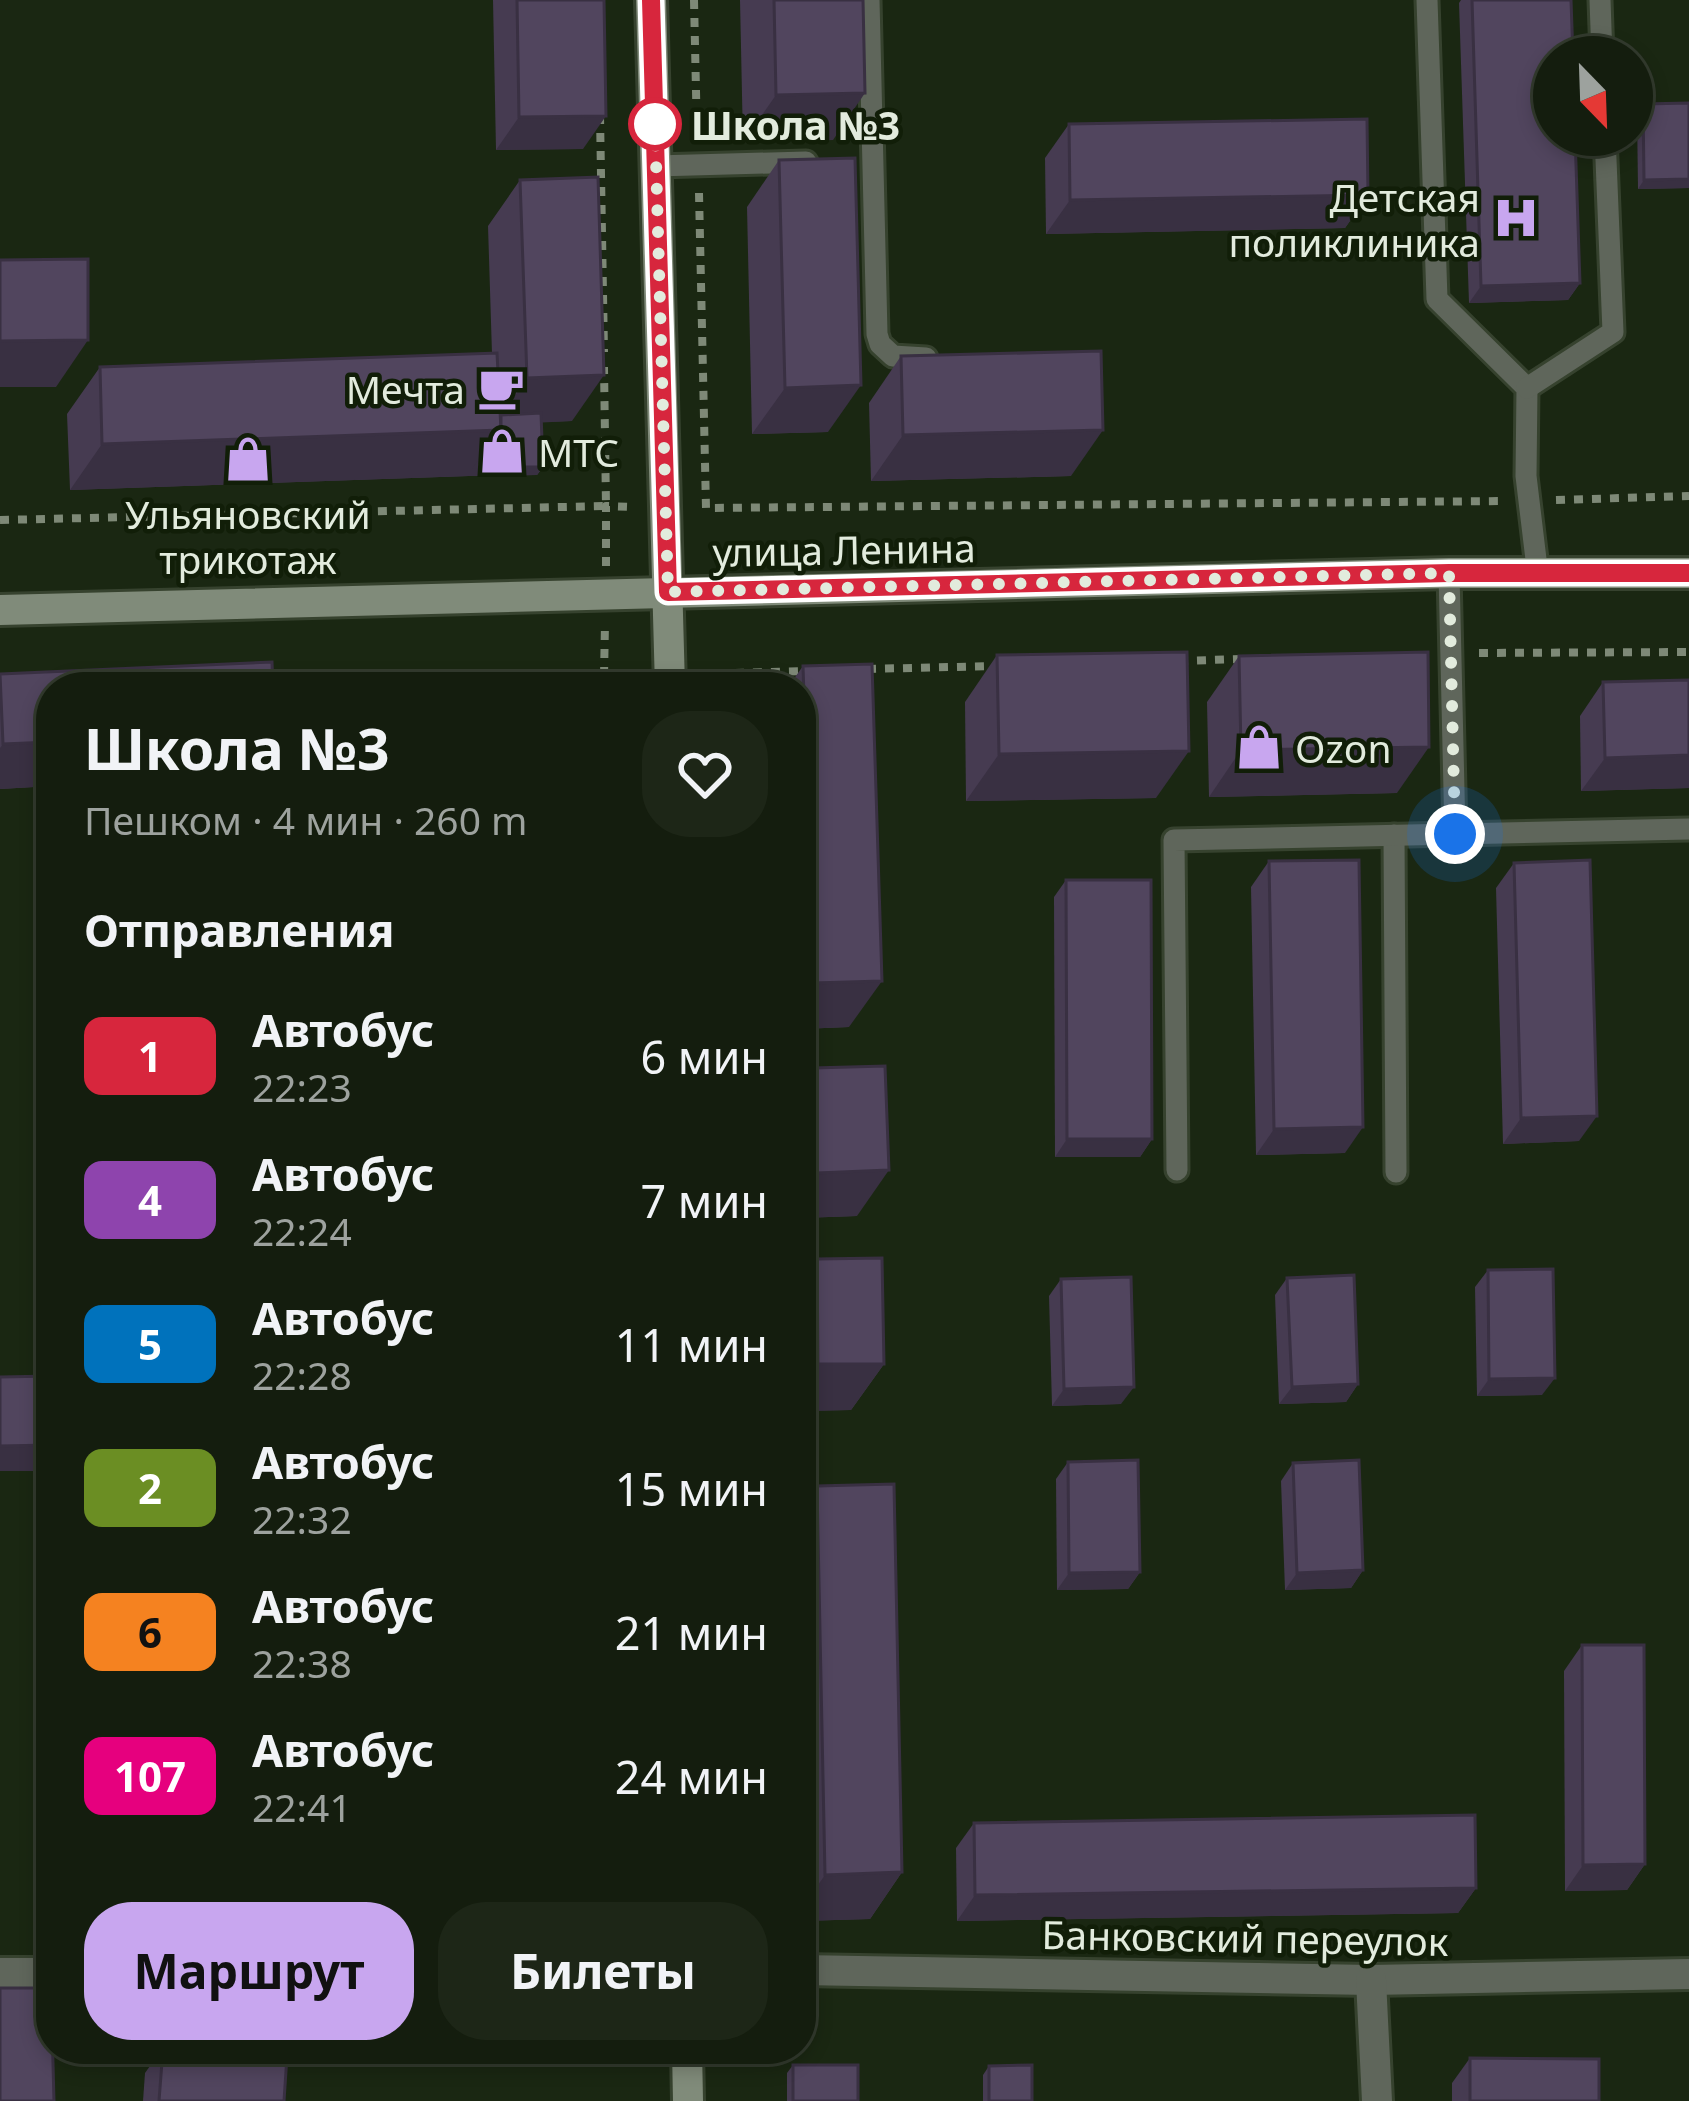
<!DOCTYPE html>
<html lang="ru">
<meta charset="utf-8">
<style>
:root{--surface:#141d0e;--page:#1d2617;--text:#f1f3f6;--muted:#9da29e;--line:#333b2e;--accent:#c8a6ef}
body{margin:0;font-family:"Noto Sans",sans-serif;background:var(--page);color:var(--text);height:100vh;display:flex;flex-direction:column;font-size:45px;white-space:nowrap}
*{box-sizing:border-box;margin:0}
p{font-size:39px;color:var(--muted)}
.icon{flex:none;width:66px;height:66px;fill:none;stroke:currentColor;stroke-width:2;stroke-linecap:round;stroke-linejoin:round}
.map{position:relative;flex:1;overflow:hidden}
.drawer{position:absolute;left:36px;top:672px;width:780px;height:1392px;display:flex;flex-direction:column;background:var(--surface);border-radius:48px;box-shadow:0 6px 18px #0003,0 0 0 3px var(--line)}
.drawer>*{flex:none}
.badge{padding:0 24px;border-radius:18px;font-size:42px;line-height:78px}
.needle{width:78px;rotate:157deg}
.tools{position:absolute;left:1533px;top:36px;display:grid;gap:24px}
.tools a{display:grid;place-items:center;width:120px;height:120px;border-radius:50%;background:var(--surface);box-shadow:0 6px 18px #0003,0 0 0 3px var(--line);font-size:60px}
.you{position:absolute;width:60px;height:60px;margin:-30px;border:9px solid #fff;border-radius:50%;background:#1a73e8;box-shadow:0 0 0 18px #1a73e833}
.map>.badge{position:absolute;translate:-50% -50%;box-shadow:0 0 0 6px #fff}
h2{padding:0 48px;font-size:45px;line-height:108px}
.round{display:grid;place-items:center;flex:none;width:126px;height:126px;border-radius:48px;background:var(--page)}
.head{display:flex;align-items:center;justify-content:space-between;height:204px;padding:0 48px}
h1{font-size:57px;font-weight:700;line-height:90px}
.cta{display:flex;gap:24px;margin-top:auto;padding:24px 48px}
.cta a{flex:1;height:138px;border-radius:48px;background:var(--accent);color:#111;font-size:48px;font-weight:700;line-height:138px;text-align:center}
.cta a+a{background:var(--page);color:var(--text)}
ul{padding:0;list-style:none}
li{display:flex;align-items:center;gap:36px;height:144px;padding:0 48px}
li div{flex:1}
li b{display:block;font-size:45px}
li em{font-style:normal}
li .badge{min-width:132px;font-weight:700;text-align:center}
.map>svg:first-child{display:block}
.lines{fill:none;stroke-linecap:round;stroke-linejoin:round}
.lane-casing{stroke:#36422e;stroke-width:27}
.street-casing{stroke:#36422e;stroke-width:36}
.secondary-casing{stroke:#36422e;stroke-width:36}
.path{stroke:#7e8977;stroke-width:8;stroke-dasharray:9 9;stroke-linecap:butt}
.lane{stroke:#5f665b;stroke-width:21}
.street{stroke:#5f665b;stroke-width:30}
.secondary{stroke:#808b7a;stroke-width:30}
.wall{fill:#463b51}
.shaded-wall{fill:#393042}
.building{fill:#51455e;stroke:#393042;stroke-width:3}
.line-casing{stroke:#fff;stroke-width:27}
.line{stroke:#d7263d;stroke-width:18}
.walk{stroke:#e2ebdd;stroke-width:12;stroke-dasharray:0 21.6}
.stop-dot{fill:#fff;stroke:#d7263d;stroke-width:6}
.labels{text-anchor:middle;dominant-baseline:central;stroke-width:9;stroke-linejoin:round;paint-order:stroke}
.stop-label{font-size:39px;font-weight:bold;fill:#e2ebdd;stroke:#111e08;text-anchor:start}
.poi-label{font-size:39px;fill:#e2ebdd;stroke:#111e08;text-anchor:end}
.street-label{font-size:39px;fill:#e2ebdd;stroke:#111e08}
</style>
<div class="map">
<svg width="1689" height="2101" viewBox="0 0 1689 2101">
<rect width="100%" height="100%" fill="#1a2712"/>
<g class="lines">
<g class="lane-casing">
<g id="lane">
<polyline points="869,0 877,334 880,344 893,356 926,358"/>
<polyline points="1427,0 1437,299 1527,388 1526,476 1538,576"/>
<polyline points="1600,0 1602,57"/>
<polyline points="656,166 806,162"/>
<polyline points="1527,388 1613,332 1605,135"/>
<polyline points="1455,834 1689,829"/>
<polyline points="1394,835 1396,1172"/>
<polyline points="1177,1170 1174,840 1455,834 1449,573"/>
</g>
</g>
<g class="street-casing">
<g id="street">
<polyline points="801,1970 1371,1980 1689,1974"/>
<polyline points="0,1973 51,1973"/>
<polyline points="1371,1980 1377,2101"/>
</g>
</g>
<g class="secondary-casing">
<g id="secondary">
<polyline points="651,0 670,687"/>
<polyline points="0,610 1449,573 1689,573"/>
<polyline points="687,2049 688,2101"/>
</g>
</g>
<g class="path">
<polyline points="694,0 697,136"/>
<polyline points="600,115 604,352"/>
<polyline points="699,193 706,508 1505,501"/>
<polyline points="1556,500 1689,496"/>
<polyline points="0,520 606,506 604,367"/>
<polyline points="606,566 606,506 633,507"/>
<polyline points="1479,653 1689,652"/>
<polyline points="1179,661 1242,659"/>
<polyline points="867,669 996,666"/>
<polyline points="699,674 804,671"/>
<polyline points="604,676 605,623"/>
<polyline points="268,685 636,675"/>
</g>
<use href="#lane" class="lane"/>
<use href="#street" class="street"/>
<use href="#secondary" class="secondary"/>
</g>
<g class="wall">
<polygon points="493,0 604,0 583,149 496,150"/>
<polygon points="740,0 863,0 833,140 743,142"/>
<polygon points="1461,0 1571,0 1580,283 1568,300 1469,303 1459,3"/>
<polygon points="1689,103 1689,188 1638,189 1637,113 1643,104"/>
<polygon points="1069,124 1368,195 1345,228 1046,234 1045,158"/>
<polygon points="779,160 828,432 752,434 747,207"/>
<polygon points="520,180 572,421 541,422 543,467 537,475 469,476 70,490 67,414 100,367 492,354 488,226"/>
<polygon points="901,356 1071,476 871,481 869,403"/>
<polygon points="997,655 1156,798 966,801 965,702"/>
<polygon points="1239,656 1397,793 1209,797 1207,702"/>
<polygon points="803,666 849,1027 801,1029 801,687 788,687"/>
<polygon points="0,674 51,687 51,786 0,789"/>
<polygon points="1689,680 1689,788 1581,791 1580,716 1603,682"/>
<polygon points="1269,861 1345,1153 1256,1155 1251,887"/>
<polygon points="1514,863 1579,1141 1503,1144 1496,888"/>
<polygon points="1066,880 1152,1139 1140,1157 1055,1157 1054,897"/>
<polygon points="813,1068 857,1216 801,1218 801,1085"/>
<polygon points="817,1259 884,1364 851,1410 801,1411 801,1283"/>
<polygon points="1488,1270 1542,1395 1477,1396 1475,1287"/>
<polygon points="1287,1278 1358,1384 1346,1402 1279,1404 1275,1295"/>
<polygon points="1061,1279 1121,1404 1052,1406 1049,1296"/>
<polygon points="51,1376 51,1690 39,1690 38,1471 0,1471 0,1377"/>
<polygon points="1068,1462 1140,1572 1128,1589 1057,1590 1056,1479"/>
<polygon points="1293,1463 1363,1570 1351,1588 1285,1590 1281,1481"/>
<polygon points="817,1486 902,1872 870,1919 801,1921 801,1509"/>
<polygon points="1582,1645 1645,1864 1627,1890 1565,1891 1564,1671"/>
<polygon points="974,1823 1476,1888 1458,1913 957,1921 956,1848"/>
<polygon points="162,2049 284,2101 143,2101 145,2073"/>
<polygon points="1470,2058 1599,2101 1452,2101 1452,2083"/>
<polygon points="793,2065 858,2101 787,2101 787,2073"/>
<polygon points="989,2066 1032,2101 983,2101 983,2075"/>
</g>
<g class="shaded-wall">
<polygon points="865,93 833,140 743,142 776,95"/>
<polygon points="606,116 583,149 496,150 519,117"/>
<polygon points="1689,179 1689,188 1638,189 1644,180"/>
<polygon points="1368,195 1345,228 1046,234 1070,200"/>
<polygon points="1580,283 1568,300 1469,303 1481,286"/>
<polygon points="88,340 56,387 0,387 0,341"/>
<polygon points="604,375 572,421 495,425 527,378"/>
<polygon points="861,385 828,432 752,434 785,388"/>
<polygon points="501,430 543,467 537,475 469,476 70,490 102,444"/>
<polygon points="1103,430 1071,476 871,481 903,435"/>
<polygon points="51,742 51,786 0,789 0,748 3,744"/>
<polygon points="1429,747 1397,793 1209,797 1241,750"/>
<polygon points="1189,751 1156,798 966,801 999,754"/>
<polygon points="1689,755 1689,788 1581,791 1605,758"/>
<polygon points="882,981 849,1027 801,1029 801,1001 813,983"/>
<polygon points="1597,1116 1579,1141 1503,1144 1521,1118"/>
<polygon points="1363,1127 1345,1153 1256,1155 1274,1129"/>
<polygon points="1067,1139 1152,1139 1140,1157 1055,1157"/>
<polygon points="889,1170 857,1216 801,1218 801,1195 817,1173"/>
<polygon points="818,1364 884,1364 851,1410 801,1411 801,1389"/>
<polygon points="1555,1378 1542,1395 1477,1396 1489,1379"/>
<polygon points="1358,1384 1346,1402 1279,1404 1292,1387"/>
<polygon points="1134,1387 1121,1404 1052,1406 1064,1389"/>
<polygon points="51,1445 51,1452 38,1471 0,1471 0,1446"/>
<polygon points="1363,1570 1351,1588 1285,1590 1297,1573"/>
<polygon points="1140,1572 1128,1589 1057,1590 1069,1573"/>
<polygon points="51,1673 51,1690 39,1690"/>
<polygon points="1645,1864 1627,1890 1565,1891 1583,1865"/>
<polygon points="902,1872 870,1919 801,1921 801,1909 825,1875"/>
<polygon points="1476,1888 1458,1913 957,1921 975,1895"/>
</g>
<g class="building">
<polygon points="517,0 604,0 606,116 519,117"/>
<polygon points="774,0 863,0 865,93 776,95"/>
<polygon points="1472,0 1571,0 1573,57 1554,57 1554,135 1575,135 1580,283 1481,286"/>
<polygon points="1689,103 1689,179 1644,180 1643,104"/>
<polygon points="1367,119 1368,195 1070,200 1069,124"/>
<polygon points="855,158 861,385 785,388 779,160"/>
<polygon points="598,177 604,375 527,378 520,180"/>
<polygon points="88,259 88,340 0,341 0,260"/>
<polygon points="1101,351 1103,430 903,435 901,356"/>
<polygon points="497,353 501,430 102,444 100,367"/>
<polygon points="541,413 543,467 475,467 501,430 501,415"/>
<polygon points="1187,652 1189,751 999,754 997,655"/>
<polygon points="1428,652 1429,747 1241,750 1239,656"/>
<polygon points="272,662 273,687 51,687 51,742 3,744 0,674"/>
<polygon points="872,664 882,981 813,983 803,666"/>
<polygon points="1689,680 1689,755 1605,758 1603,682"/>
<polygon points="614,681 614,687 445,687"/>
<polygon points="1359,860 1363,1127 1274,1129 1269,861"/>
<polygon points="1590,860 1597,1116 1521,1118 1514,863"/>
<polygon points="1066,880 1151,880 1152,1139 1067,1139"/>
<polygon points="885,1066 889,1170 817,1173 813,1068"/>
<polygon points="882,1258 884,1364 818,1364 817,1259"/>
<polygon points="1553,1269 1555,1378 1489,1379 1488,1270"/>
<polygon points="1354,1275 1358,1384 1292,1387 1287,1278"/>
<polygon points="1131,1277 1134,1387 1064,1389 1061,1279"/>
<polygon points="51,1376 51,1445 0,1446 0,1377"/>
<polygon points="1138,1460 1140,1572 1069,1573 1068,1462"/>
<polygon points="1359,1460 1363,1570 1297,1573 1293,1463"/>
<polygon points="894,1484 902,1872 825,1875 817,1486"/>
<polygon points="1582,1645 1644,1645 1645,1864 1583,1865"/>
<polygon points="1475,1815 1476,1888 975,1895 974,1823"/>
<polygon points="0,1988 51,1988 54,2101 0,2101"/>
<polygon points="163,2049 287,2056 284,2101 159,2101"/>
<polygon points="1470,2058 1599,2059 1599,2101 1470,2101"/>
<rect x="793" y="2065" width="65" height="36"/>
<polygon points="1032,2065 1032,2101 989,2101 989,2066"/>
</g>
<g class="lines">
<g class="line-casing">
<polyline id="line" points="651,0 668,592 1449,573 1689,573"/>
</g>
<use href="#line" class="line"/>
<polyline class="walk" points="655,124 668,592 1449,573 1455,834"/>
</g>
<defs>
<g id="hospital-bare" transform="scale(3.6)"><path d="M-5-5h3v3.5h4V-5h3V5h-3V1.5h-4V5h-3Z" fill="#c8a6ef" stroke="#111e08" stroke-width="2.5" paint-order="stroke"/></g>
<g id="cafe-bare" transform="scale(3.6)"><path d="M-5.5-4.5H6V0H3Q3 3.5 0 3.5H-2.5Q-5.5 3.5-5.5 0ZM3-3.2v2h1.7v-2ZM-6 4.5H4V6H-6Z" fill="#c8a6ef" stroke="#111e08" stroke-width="2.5" paint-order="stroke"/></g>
<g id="shop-bare" transform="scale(3.6)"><path d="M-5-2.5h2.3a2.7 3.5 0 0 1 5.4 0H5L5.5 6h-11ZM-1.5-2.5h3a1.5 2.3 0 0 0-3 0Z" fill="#c8a6ef" stroke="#111e08" stroke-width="2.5" paint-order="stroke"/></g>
</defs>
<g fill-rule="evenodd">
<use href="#hospital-bare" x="1516" y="218"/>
<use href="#cafe-bare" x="501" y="388"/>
<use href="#shop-bare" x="502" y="451"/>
<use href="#shop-bare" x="248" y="459"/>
<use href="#shop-bare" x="1259" y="747"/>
</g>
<circle class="stop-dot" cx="655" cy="124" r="24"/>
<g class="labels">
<g class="stop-label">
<text x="691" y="124">Школа №3</text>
</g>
<g class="poi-label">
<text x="1480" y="196">Детская<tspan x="1480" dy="45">поликлиника</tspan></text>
<text x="465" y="388">Мечта</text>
<text x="538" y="451" text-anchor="start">МТС</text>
<text x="248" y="513" text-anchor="middle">Ульяновский<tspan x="248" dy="45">трикотаж</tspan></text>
<text x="1295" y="747" text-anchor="start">Ozon</text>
</g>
<g class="street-label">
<text transform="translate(844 549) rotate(-1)">улица Ленина</text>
<text transform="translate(1245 1937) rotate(1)">Банковский переулок</text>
</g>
</g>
</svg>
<div class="tools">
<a><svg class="needle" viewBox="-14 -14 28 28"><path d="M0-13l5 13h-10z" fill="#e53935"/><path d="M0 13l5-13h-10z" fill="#9da29e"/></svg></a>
</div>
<div class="you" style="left:1455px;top:834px"></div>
<section class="drawer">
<div class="head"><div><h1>Школа №3</h1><p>Пешком · 4 мин · 260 m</p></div><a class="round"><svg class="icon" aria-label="heart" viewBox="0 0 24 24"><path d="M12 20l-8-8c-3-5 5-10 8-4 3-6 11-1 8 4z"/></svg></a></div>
<h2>Отправления</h2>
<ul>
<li><span class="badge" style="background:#d7263d;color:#fff">1</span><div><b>Автобус</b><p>22:23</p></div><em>6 мин</em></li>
<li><span class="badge" style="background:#8e44ad;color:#fff">4</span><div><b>Автобус</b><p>22:24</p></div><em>7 мин</em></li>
<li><span class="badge" style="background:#0072bc;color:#fff">5</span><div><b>Автобус</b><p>22:28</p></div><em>11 мин</em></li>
<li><span class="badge" style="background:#6b8e23;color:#fff">2</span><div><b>Автобус</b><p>22:32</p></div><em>15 мин</em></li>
<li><span class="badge" style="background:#f58220;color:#111">6</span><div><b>Автобус</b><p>22:38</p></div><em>21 мин</em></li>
<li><span class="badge" style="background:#e6007e;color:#fff">107</span><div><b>Автобус</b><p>22:41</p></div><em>24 мин</em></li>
</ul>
<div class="cta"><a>Маршрут</a><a>Билеты</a></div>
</section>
</div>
